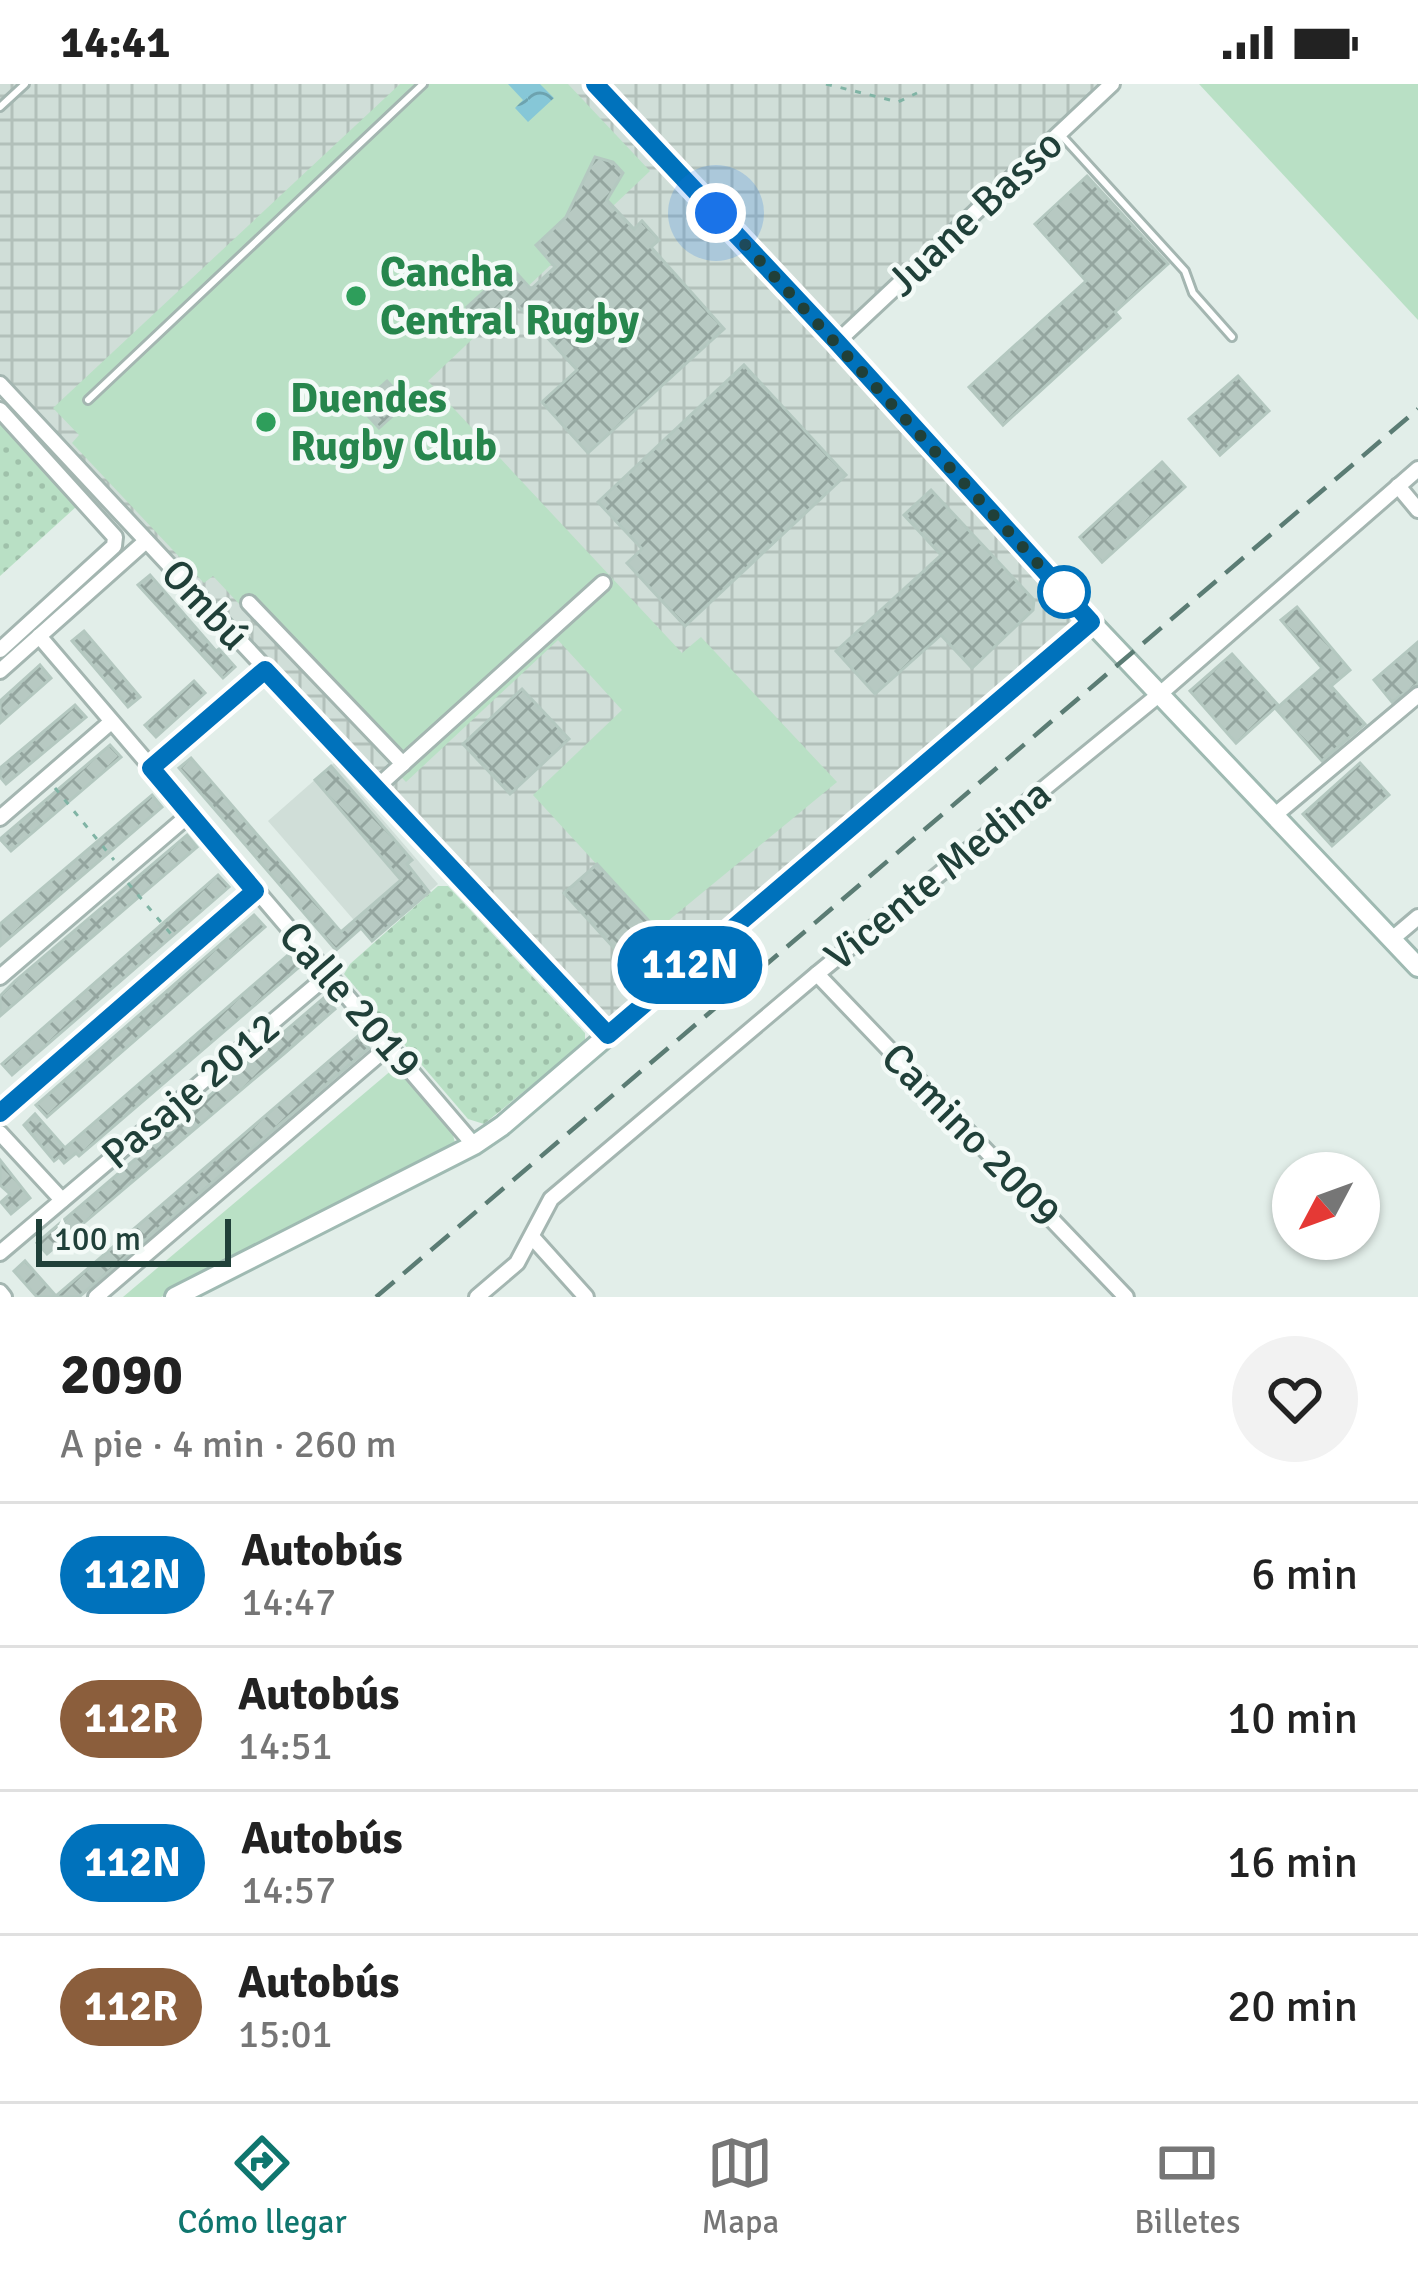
<!DOCTYPE html>
<html lang="es">
<meta charset="utf-8">
<style>
:root{--surface:#fff;--page:#f2f2f2;--text:#222;--muted:#767676;--line:#e0e0e0;--accent:#0f766e}
body{margin:0;font-family:Signika,sans-serif;background:var(--page);color:var(--text);height:100vh;display:flex;flex-direction:column;font-size:45px;white-space:nowrap}
*{box-sizing:border-box;margin:0}
p{font-size:39px;color:var(--muted)}
.icon{flex:none;width:66px;height:66px;fill:none;stroke:currentColor;stroke-width:2;stroke-linecap:round;stroke-linejoin:round}
.map{position:relative;height:1213px;overflow:hidden}
.panel{display:flex;flex-direction:column;background:var(--surface);flex:1}
.panel>*{flex:none}
.badge{padding:0 24px;border-radius:39px;font-size:42px;line-height:78px}
.needle{width:78px;rotate:229deg}
.tools{position:absolute;left:1272px;top:1068px;display:grid;gap:24px}
.tools a{display:grid;place-items:center;width:108px;height:108px;border-radius:50%;background:var(--surface);box-shadow:0 3px 9px #0004;font-size:60px}
.scale{position:absolute;left:36px;bottom:30px;width:195px;box-sizing:border-box;padding-left:12px;border:6px solid #204039;border-top:0;font-size:33px;line-height:42px;white-space:nowrap;color:#204039;-webkit-text-stroke:9px #f3faf7;paint-order:stroke}
.you{position:absolute;width:60px;height:60px;margin:-30px;border:9px solid #fff;border-radius:50%;background:#1a73e8;box-shadow:0 0 0 18px #1a73e833}
.map>.badge{position:absolute;translate:-50% -50%;box-shadow:0 0 0 6px #fff}
.round{display:grid;place-items:center;flex:none;width:126px;height:126px;border-radius:63px;background:var(--page)}
.overview{display:flex;align-items:center;justify-content:space-between;height:204px;padding:0 60px}
h1{font-size:57px;font-weight:700;line-height:90px}
ul{padding:0;list-style:none}
li{display:flex;align-items:center;gap:36px;height:144px;padding:0 60px;border-top:3px solid var(--line)}
li div{flex:1}
li b{display:block;font-size:45px}
li em{font-style:normal}
li .badge{min-width:132px;font-weight:700;text-align:center}
.status{display:flex;justify-content:space-between;align-items:center;height:84px;padding:0 60px;background:var(--surface);direction:ltr}
.status svg{height:33px;fill:currentColor}
.menu{display:flex;justify-content:space-around;align-items:center;height:168px;border-top:3px solid var(--line);background:var(--surface);font-size:33px;color:var(--muted)}
.menu a{display:grid;justify-items:center;gap:6px}
.menu .selected{color:var(--accent)}
.map>svg:first-child{display:block}
.built{fill:#d0ded8}
.industrial{fill:url(#industrial-grid)}
.green{fill:#b9e0c5}
.park{fill:url(#park-dots)}
.water{fill:url(#water-waves)}
.building{fill:url(#building-cross-hatch);stroke:#b4c8c0;stroke-width:3}
.lines{fill:none;stroke-linecap:round;stroke-linejoin:round}
.lane-casing{stroke:#a4b6b1;stroke-width:12}
.street-casing{stroke:#a4b6b1;stroke-width:20}
.secondary-casing{stroke:#9fbab2;stroke-width:24}
.path{stroke:#80b4a5;stroke-width:3;stroke-dasharray:6 9;stroke-linecap:butt}
.lane{stroke:#fff;stroke-width:6}
.street{stroke:#fff;stroke-width:14}
.secondary{stroke:#fff;stroke-width:18}
.rail{stroke:#5b7c74;stroke-width:4.5;stroke-dasharray:24 12;stroke-linecap:butt}
.line-casing{stroke:#fff;stroke-width:27}
.line{stroke:#0072bc;stroke-width:18}
.walk{stroke:#204039;stroke-width:12;stroke-dasharray:0 21.6}
.leisure-dot{fill:#2e9e5b;stroke:#f3faf7;stroke-width:4.5}
.stop-dot{fill:#fff;stroke:#0072bc;stroke-width:6}
.labels{text-anchor:middle;dominant-baseline:central;stroke-width:9;stroke-linejoin:round;paint-order:stroke}
.street-label{font-size:42px;fill:#204039;stroke:#f3faf7}
.leisure-label{font-size:42px;font-weight:bold;fill:#27864d;stroke:#f3faf7;text-anchor:start}
</style>
<div class="status"><b>14:41</b><svg viewBox="0 0 49 12"><path d="M0 12V9h3v3zM5 12V6h3v6zM10 12V3h3v9zM15 12V0h3v12zM26 1h20v11H26zM47 4h2v5h-2z"/></svg></div>
<div class="map">
<svg width="1418" height="1213" viewBox="0 0 1418 1213">
<defs>
<pattern id="industrial-grid" width="8" height="8" patternUnits="userSpaceOnUse" patternTransform="scale(3)"><rect width="8" height="8" fill="#d0ded8"/><path d="M0 4h8M4 0v8" fill="none" stroke="#b2c0ba"/></pattern>
<pattern id="park-dots" width="8" height="8" patternUnits="userSpaceOnUse" patternTransform="scale(3)"><rect width="8" height="8" fill="#b9e0c5"/><path d="M2 2h.1M6 6h.1" fill="none" stroke="#9fc1aa" stroke-width="1.8" stroke-linecap="round"/></pattern>
<pattern id="water-waves" width="16" height="10" patternUnits="userSpaceOnUse" patternTransform="scale(3)"><rect width="16" height="10" fill="#86c7d7"/><path d="M0 5q4-4 8 0t8 0" fill="none" stroke="#6da3af"/></pattern>
<pattern id="building-cross-hatch" width="8" height="8" patternUnits="userSpaceOnUse" patternTransform="scale(3)"><rect width="8" height="8" fill="#b7c9c2"/><path d="M0 0l8 8M0 8l8-8" fill="none" stroke="#94a59f"/></pattern>
</defs>
<rect width="100%" height="100%" fill="#e2eee9"/>
<polygon class="built" points="334,679 438,800 372,857 268,737"/>
<polygon class="industrial" points="0,0 1112,0 838,258 1091,538 608,951 0,300"/>
<g class="green">
<polygon points="400,0 568,0 650,87 428,297 682,569 701,553 837,698 657,846 533,711 622,626 558,556 406,698 213,492 204,499 72,359 79,351 53,324"/>
<polygon points="1199,0 1418,0 1418,236"/>
<polygon points="393,985 401,987 452,1047 455,1059 450,1066 161,1213 123,1213"/>
</g>
<g class="park">
<polygon points="0,337 77,422 0,492"/>
<polygon points="438,802 448,802 585,949 585,958 484,1040 468,1035 344,890 350,880"/>
</g>
<polygon class="water" points="508,0 540,0 554,14 528,38 515,24 523,16"/>
<g class="building">
<polygon points="595,73 613,78 623,89 607,116 634,145 642,137 659,156 651,163 724,245 588,369 542,318 577,286 510,213 481,238 467,223 511,183 531,205 555,183 536,161 566,133"/>
<polygon points="1087,92 1168,180 1115,228 1120,234 1003,341 969,303 1086,197 1035,140"/>
<polygon points="744,281 846,391 685,542 627,479 642,465 598,418"/>
<polygon points="1238,292 1269,327 1220,371 1189,335"/>
<polygon points="387,297 407,319 379,344 359,322"/>
<polygon points="1162,378 1185,403 1102,478 1080,453"/>
<polygon points="931,406 1034,516 1033,526 972,584 941,551 875,610 836,567 941,471 904,431"/>
<polygon points="150,491 216,567 219,565 235,583 223,594 138,501"/>
<polygon points="1297,523 1350,586 1331,602 1365,640 1322,677 1276,625 1322,584 1281,536"/>
<polygon points="84,547 140,613 128,623 72,557"/>
<polygon points="1418,558 1418,600 1392,618 1374,596"/>
<polygon points="1232,570 1278,621 1236,659 1190,607"/>
<polygon points="40,581 51,594 0,639 0,617"/>
<polygon points="194,597 205,609 156,653 145,641"/>
<polygon points="522,605 569,655 510,710 463,660"/>
<polygon points="75,621 86,633 6,700 0,693 0,684"/>
<polygon points="110,661 121,673 11,767 0,755"/>
<polygon points="191,674 341,848 401,796 315,696 331,682 412,776 407,780 429,808 372,857 361,844 336,866 179,684"/>
<polygon points="1360,679 1389,711 1332,762 1303,730"/>
<polygon points="152,711 162,723 0,862 0,840"/>
<polygon points="187,751 197,763 0,932 0,912 15,897"/>
<polygon points="597,780 657,846 625,876 564,809"/>
<polygon points="218,791 229,803 12,991 2,980"/>
<polygon points="254,831 265,843 47,1033 36,1021"/>
<polygon points="288,871 299,883 79,1072 76,1069 64,1079 59,1073 54,1077 24,1041 35,1030 65,1064"/>
<polygon points="325,913 335,925 286,968 47,1170 37,1159"/>
<polygon points="358,952 369,964 79,1213 37,1213 14,1187 25,1177 56,1212"/>
<polygon points="0,1076 30,1114 11,1130 1,1118 10,1110 0,1101"/>
</g>
<g class="lines">
<g class="lane-casing">
<g id="lane">
<polyline points="0,23 25,0"/>
<polyline points="1062,52 1185,187 1193,209 1232,253"/>
<polyline points="88,316 423,0"/>
</g>
</g>
<g class="street-casing">
<g id="street">
<polyline points="837,258 1112,0"/>
<polyline points="0,300 608,951"/>
<polyline points="0,326 115,453 114,462 0,566"/>
<polyline points="1398,402 1418,426"/>
<polyline points="249,519 403,680"/>
<polyline points="39,552 474,1061"/>
<polyline points="0,587 146,457"/>
<polyline points="151,684 265,586"/>
<polyline points="376,704 603,499"/>
<polyline points="1275,731 1418,611"/>
<polyline points="0,734 111,638"/>
<polyline points="1392,855 1418,833"/>
<polyline points="817,890 1126,1213"/>
<polyline points="0,893 190,730"/>
<polyline points="0,1029 255,807"/>
<polyline points="0,1049 62,1116"/>
<polyline points="533,1154 586,1213"/>
<polyline points="0,1169 327,892"/>
<polyline points="0,1208 4,1213"/>
<polyline points="96,1213 389,962"/>
<polyline points="477,1213 517,1179 551,1115 817,890 1161,609 1418,385"/>
</g>
</g>
<g class="secondary-casing">
<g id="secondary">
<polyline points="595,0 837,258 1091,538 1418,883"/>
<polyline points="175,1213 474,1061 502,1042 1091,538"/>
</g>
</g>
<g class="path">
<polyline points="826,0 898,18 917,9"/>
<polyline points="55,704 114,776"/>
<polyline points="128,799 176,856"/>
</g>
<use href="#lane" class="lane"/>
<use href="#street" class="street"/>
<use href="#secondary" class="secondary"/>
<polyline class="rail" points="376,1213 1418,325"/>
</g>
<g class="lines">
<g class="line-casing">
<polyline id="line" points="0,1029 255,807 151,684 265,586 608,951 1091,538 837,258 595,0"/>
</g>
<use href="#line" class="line"/>
<polyline class="walk" points="716,129 1064,508"/>
</g>
<g class="leisure-dot">
<circle cx="356" cy="212" r="12"/>
<circle cx="266" cy="338" r="12"/>
</g>
<circle class="stop-dot" cx="1064" cy="508" r="24"/>
<g class="labels">
<g class="street-label">
<text transform="translate(975 129) rotate(-43)">Juane Basso</text>
<text transform="translate(205 521) rotate(47)">Ombú</text>
<text transform="translate(938 791) rotate(-39)">Vicente Medina</text>
<text transform="translate(350 916) rotate(49)">Calle 2019</text>
<text transform="translate(191 1007) rotate(-40)">Pasaje 2012</text>
<text transform="translate(971 1051) rotate(46)">Camino 2009</text>
</g>
<g class="leisure-label">
<text x="380" y="188">Cancha<tspan x="380" dy="48">Central Rugby</tspan></text>
<text x="290" y="314">Duendes<tspan x="290" dy="48">Rugby Club</tspan></text>
</g>
</g>
</svg>
<div class="tools">
<a><svg class="needle" viewBox="-14 -14 28 28"><path d="M0-13l5 13h-10z" fill="#e53935"/><path d="M0 13l5-13h-10z" fill="#767676"/></svg></a>
</div>
<div class="scale">100 m</div>
<div class="you" style="left:716px;top:129px"></div>
<b class="badge" style="left:690px;top:881px;background:#0072bc;color:#fff">112N</b>
</div>
<section class="panel">
<div class="overview"><div><h1>2090</h1><p>A pie · 4 min · 260 m</p></div><a class="round"><svg class="icon" aria-label="heart" viewBox="0 0 24 24"><path d="M12 20l-8-8c-3-5 5-10 8-4 3-6 11-1 8 4z"/></svg></a></div>
<ul>
<li><span class="badge" style="background:#0072bc;color:#fff">112N</span><div><b>Autobús</b><p>14:47</p></div><em>6 min</em></li>
<li><span class="badge" style="background:#8b5e3c;color:#fff">112R</span><div><b>Autobús</b><p>14:51</p></div><em>10 min</em></li>
<li><span class="badge" style="background:#0072bc;color:#fff">112N</span><div><b>Autobús</b><p>14:57</p></div><em>16 min</em></li>
<li><span class="badge" style="background:#8b5e3c;color:#fff">112R</span><div><b>Autobús</b><p>15:01</p></div><em>20 min</em></li>
</ul>
</section>
<nav class="menu">
<a class="selected"><svg class="icon" aria-label="directions" viewBox="0 0 24 24"><path d="M12 3l9 9-9 9-9-9zM9 14v-3h6M13 9l2 2-2 2"/></svg>Cómo llegar</a>
<a><svg class="icon" aria-label="map" viewBox="0 0 24 24"><path d="M3 6l6-2 6 2 6-2v14l-6 2-6-2-6 2zM9 4v14M15 6v14"/></svg>Mapa</a>
<a><svg class="icon" aria-label="tickets" viewBox="0 0 24 24"><path d="M3 7h18v10H3zM15 7v10"/></svg>Billetes</a>
</nav>
